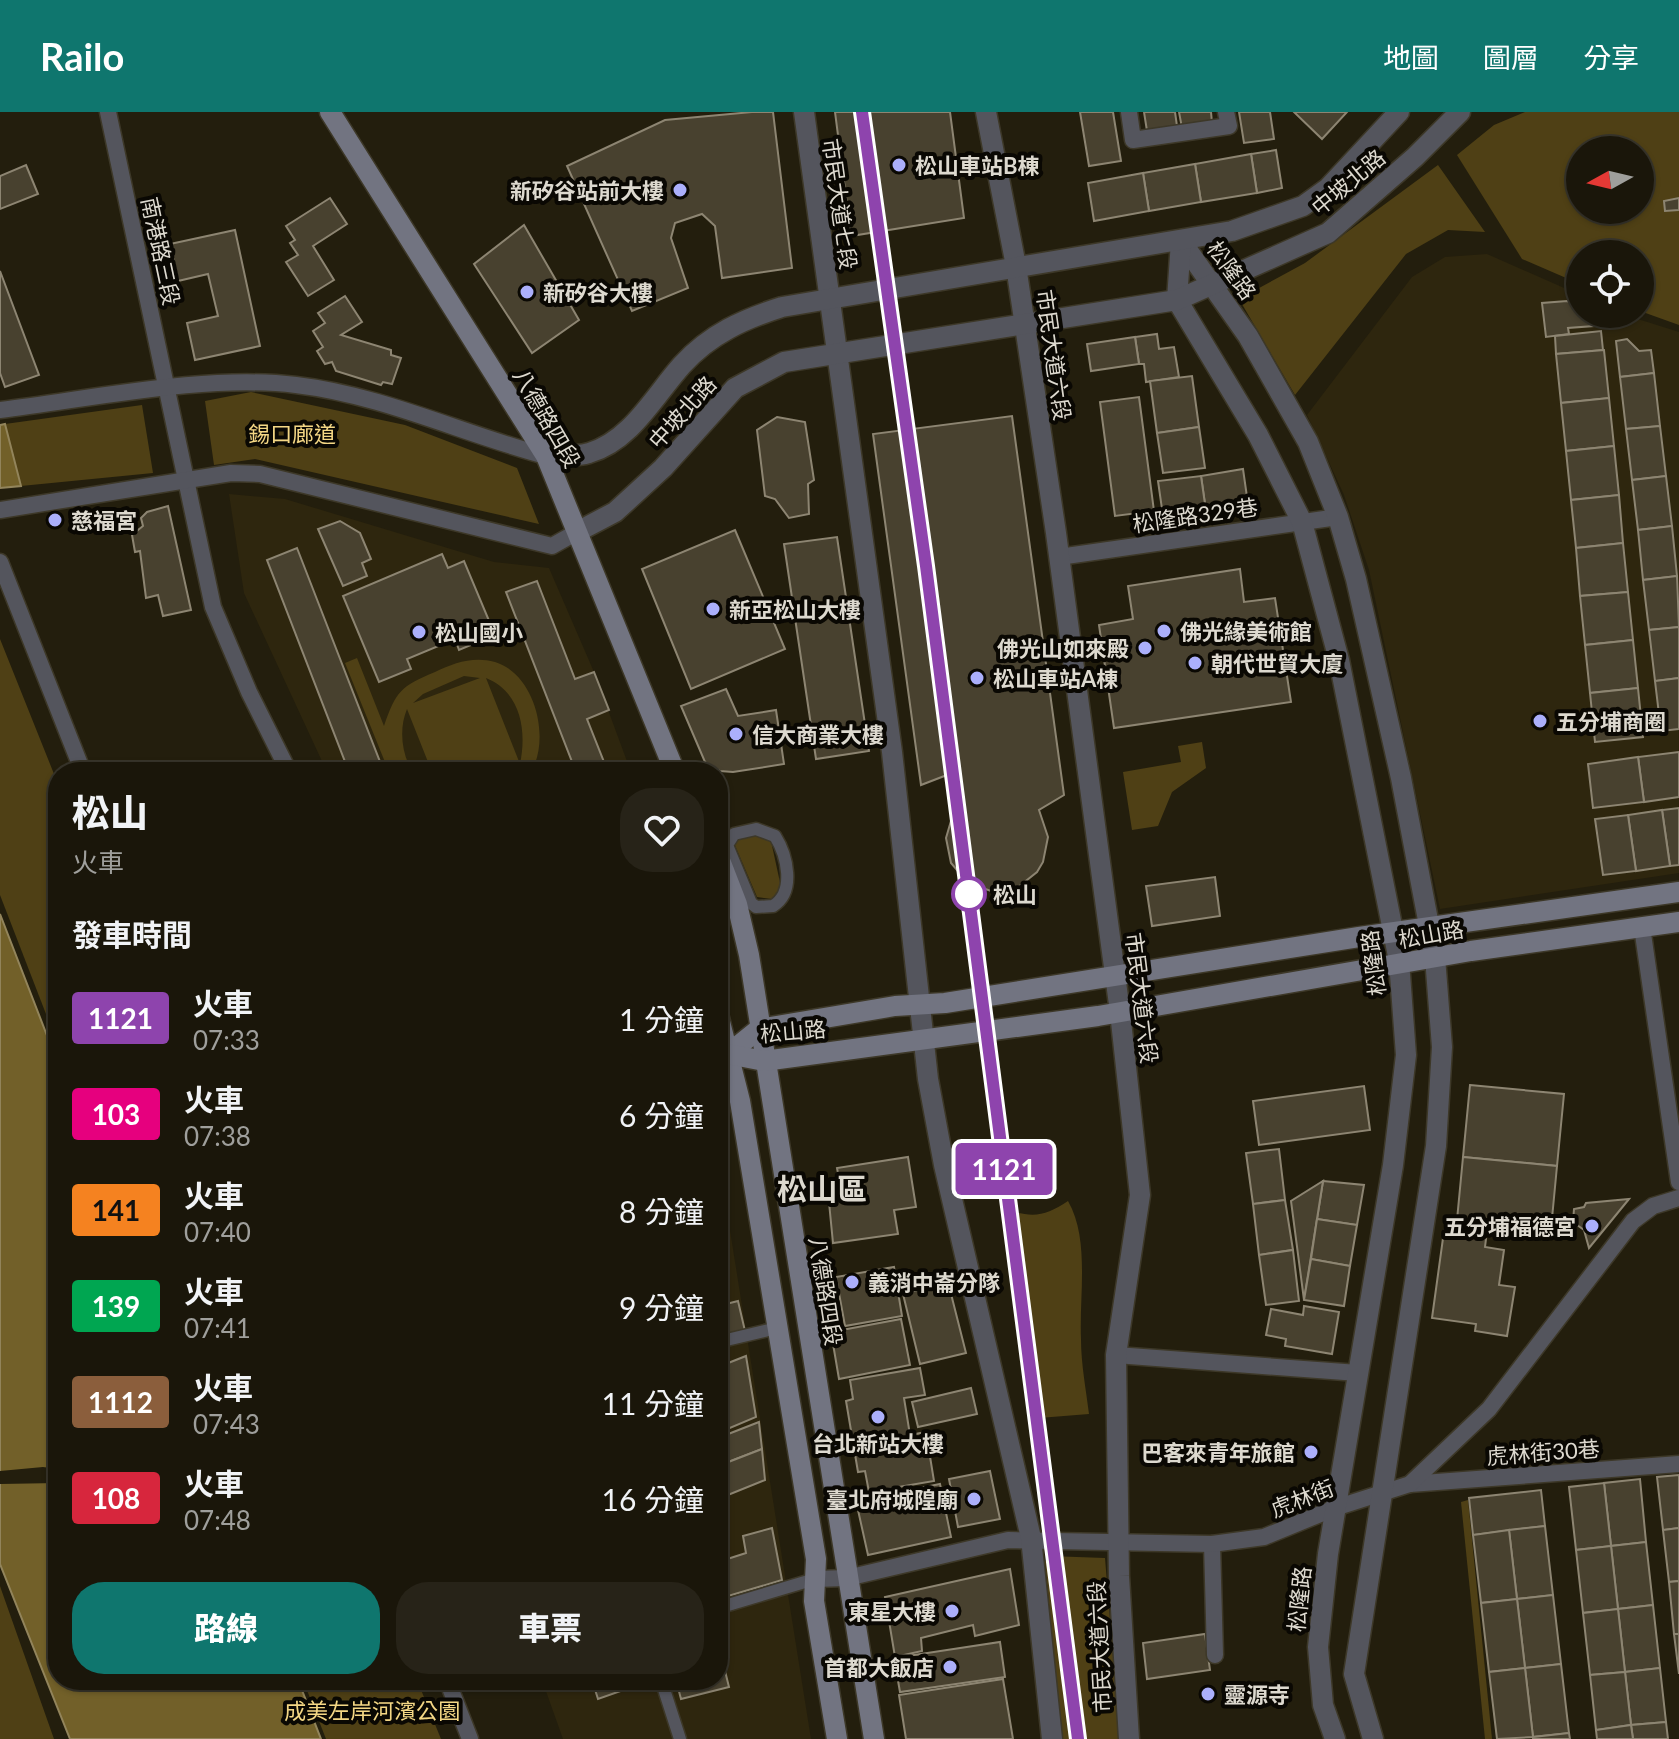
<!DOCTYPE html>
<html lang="zh-TW">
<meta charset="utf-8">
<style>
:root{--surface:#1a160a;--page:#272318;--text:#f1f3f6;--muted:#9f9f9c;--line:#38352b;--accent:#0f766e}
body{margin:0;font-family:Lato,"Noto Sans TC",sans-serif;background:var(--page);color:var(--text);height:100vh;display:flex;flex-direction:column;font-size:30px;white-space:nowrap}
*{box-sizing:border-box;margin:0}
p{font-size:26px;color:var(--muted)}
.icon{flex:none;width:44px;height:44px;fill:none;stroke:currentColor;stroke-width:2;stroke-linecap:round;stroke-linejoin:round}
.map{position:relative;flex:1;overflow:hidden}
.details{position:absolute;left:48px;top:650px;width:680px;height:928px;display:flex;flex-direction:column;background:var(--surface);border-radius:32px;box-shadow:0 2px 6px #0004,0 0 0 2px var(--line)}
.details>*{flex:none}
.badge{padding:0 16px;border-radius:6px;font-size:28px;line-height:52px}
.needle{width:52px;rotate:262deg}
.controls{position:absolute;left:1566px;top:24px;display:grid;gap:16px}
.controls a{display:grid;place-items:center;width:88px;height:88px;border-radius:50%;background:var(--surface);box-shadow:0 2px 6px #0004,0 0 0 2px var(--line);font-size:40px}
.map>.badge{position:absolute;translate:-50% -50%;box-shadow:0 0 0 4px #fff}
h2{padding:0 24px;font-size:30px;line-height:72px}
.round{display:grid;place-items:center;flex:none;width:84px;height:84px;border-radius:32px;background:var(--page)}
.head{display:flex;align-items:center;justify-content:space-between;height:136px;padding:0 24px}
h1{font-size:38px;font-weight:800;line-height:60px}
.action{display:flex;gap:16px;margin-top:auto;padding:16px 24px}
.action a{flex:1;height:92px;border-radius:32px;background:var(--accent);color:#fff;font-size:32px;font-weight:800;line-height:92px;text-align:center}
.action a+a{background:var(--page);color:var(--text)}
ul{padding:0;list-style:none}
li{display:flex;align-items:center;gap:24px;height:96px;padding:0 24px}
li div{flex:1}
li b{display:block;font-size:30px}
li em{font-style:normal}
li .badge{min-width:88px;font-weight:700;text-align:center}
header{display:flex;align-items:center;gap:48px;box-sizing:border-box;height:112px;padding:0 40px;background:var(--accent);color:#fff}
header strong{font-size:38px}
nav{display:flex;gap:44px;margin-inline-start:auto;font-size:28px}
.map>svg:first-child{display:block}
.built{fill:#2e260e}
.green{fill:#4f4015;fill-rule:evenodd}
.water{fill:#726029;stroke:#92845b;stroke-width:2}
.pier{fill:#231e0d}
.building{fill:#48412f;stroke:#8d8572;stroke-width:2}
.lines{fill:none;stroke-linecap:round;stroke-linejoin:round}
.pedestrian-casing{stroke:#3d3828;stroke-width:15}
.minor-casing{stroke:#3d3828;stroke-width:19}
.tertiary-casing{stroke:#3d3828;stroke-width:23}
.secondary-casing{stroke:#3d3828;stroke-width:23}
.pedestrian{stroke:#54555d;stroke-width:12}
.minor{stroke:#54555d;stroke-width:16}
.tertiary{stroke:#54555d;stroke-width:20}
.secondary{stroke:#727481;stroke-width:20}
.line-casing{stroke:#fff;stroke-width:18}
.line{stroke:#8e44ad;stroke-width:12}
.poi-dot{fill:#abaffb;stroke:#0a0803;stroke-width:3}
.stop-dot{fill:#fff;stroke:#8e44ad;stroke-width:4}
.labels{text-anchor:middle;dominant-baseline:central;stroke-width:8;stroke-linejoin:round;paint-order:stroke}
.poi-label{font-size:22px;font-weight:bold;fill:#ddd9cf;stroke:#0a0803;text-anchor:start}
.street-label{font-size:22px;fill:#ddd9cf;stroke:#0a0803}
.park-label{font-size:22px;fill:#f4d785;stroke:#0a0803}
.stop-label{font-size:22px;font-weight:bold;fill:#ddd9cf;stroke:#0a0803;text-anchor:start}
.district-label{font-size:30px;font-weight:bold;fill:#ddd9cf;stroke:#0a0803}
</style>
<header>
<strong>Railo</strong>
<nav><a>地圖</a><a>圖層</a><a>分享</a></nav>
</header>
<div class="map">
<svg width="1679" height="1627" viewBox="0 0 1679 1627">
<rect width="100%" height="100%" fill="#231e0d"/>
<g class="built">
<polygon points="1487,142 1580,183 1580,202 1622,202 1679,220 1679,761 1440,797 1369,458 1344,383 1307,303 1412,165 1445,145"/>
<polygon points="229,382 285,387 494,450 549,456 594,560 631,660 327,660 244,481"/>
<polygon points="718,1043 811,1627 563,1627 542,1568 718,1568"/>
</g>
<g class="green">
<path d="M1525,0H1679V213L1640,199V142H1580V172L1522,147L1457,43L1494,13ZM1580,38H1640V98H1580Z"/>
<polygon points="1438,53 1485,120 1448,118 1406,142 1295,283 1239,187 1305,151"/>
<polygon points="251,280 405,313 517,356 539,412 255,347 214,353 205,289"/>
<polygon points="142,293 153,361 21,374 5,312"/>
<polygon points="0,527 58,672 58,933 0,783"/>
<path d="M357,546L384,614C396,579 401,574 435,560C454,551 473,544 495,550C535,562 551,626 531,660H512L515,655L502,660H432L407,597C399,616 401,642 413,660H389L345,551ZM464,564L480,566L413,591L423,582ZM486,566C521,580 527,619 520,652Z"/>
<polygon points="1202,630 1206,656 1172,680 1158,714 1132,718 1123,660 1181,650 1178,634"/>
<polygon points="756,724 771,729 781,775 772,787 757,785 733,729"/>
<path d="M1068,1089C1090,1127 1079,1184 1081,1227C1081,1252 1086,1277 1089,1302L1039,1306L1030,1230L1003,1114L1011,1099C1035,1106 1047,1103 1068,1089Z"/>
<polygon points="1468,1388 1492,1627 1485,1627 1461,1390"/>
<polygon points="1049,1444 1105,1446 1115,1569 1124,1627 1062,1627 1045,1450"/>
<polygon points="0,1474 1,1477 54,1627 0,1627"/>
<polygon points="303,1568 417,1568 441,1627 326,1627"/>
</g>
<g class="water">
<polygon points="5,312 21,374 0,376 0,313"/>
<polygon points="0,802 58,952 58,1568 298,1568 321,1627 70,1627 0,1452"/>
</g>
<polygon class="pier" points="43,1355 58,1357 58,1371 0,1372 0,1359"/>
<g class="building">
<polygon points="752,0 773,0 792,156 722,166 715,114 702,102 675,111 671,126 688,176 632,199 567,54 665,8"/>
<polygon points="835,0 950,0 964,106 851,124"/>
<polygon points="1080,0 1113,0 1121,49 1089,54"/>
<polygon points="1144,0 1175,0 1177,14 1147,19"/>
<polygon points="1179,0 1211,0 1212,11 1182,16"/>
<polygon points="1239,0 1270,0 1274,27 1244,31"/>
<polygon points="1294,0 1347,0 1322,27"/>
<polygon points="1276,38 1282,76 1257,81 1251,42"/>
<polygon points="1251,42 1257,81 1201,90 1195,52"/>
<polygon points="1195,52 1201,90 1149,99 1143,61"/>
<polygon points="26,53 38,82 0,97 0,64"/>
<polygon points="1143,61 1149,99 1094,109 1088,71"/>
<polygon points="330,86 347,112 313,134 334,168 308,184 286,150 298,143 290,131 295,128 286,114"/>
<polygon points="1679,86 1679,98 1665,99 1664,89"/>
<polygon points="524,113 579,208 532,241 474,152"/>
<polygon points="235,118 260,234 195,248 187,211 218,204 208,162 178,169 170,132"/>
<polygon points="0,159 39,263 5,275 0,261"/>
<polygon points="345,184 362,210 341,223 391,238 391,243 401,246 392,272 383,270 381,273 336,259 332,250 325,252 317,239 323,235 313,219 325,211 318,201"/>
<polygon points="1567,189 1580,194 1580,202 1593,202 1594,214 1568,216 1569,222 1546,225 1542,191"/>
<polygon points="1601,219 1603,238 1556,242 1555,224"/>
<polygon points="1157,222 1159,237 1174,235 1179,265 1146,270 1144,252 1139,252 1135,225"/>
<polygon points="1135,225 1139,252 1091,259 1087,232"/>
<polygon points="1627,227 1639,239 1651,238 1654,261 1620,265 1616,229"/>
<polygon points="1604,238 1609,286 1561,291 1556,242"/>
<polygon points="1654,261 1660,314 1626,317 1620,265"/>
<polygon points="1192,264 1199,315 1157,321 1150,269"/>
<polygon points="1139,285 1154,399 1115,404 1100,290"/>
<polygon points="1609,286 1614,334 1566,339 1561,291"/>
<polygon points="1012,304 1064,683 1039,698 1048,725 1043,750 1037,760 1017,776 991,779 968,771 951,751 946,726 953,702 947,663 921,673 873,322"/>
<polygon points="777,305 805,310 814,368 808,372 809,402 789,406 775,387 765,384 757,318"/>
<polygon points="1660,314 1666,364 1632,368 1626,317"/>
<polygon points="1199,315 1205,356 1163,361 1157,321"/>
<polygon points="1614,334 1619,383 1571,388 1566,339"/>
<polygon points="1243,357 1249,399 1207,406 1201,364"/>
<polygon points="1201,364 1207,406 1164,411 1158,369"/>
<polygon points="1666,364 1672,414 1638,418 1632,368"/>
<polygon points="1619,383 1623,431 1576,436 1571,388"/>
<polygon points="168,394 191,498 163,504 158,483 146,486 140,439 135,440 132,423 143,414 141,406 147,400"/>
<polygon points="340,409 360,421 371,447 362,451 367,464 343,474 318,417"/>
<polygon points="1672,414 1677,464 1643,468 1638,418"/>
<polygon points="735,418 785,537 691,577 642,457"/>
<polygon points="837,425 869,639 816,647 784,432"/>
<polygon points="1623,431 1628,480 1580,484 1576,436"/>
<polygon points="297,436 384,660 349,660 267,448"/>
<polygon points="442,442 448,456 464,449 495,523 459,538 455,527 407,547 411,557 379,570 343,484"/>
<polygon points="1240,457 1244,490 1275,486 1291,590 1114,616 1099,513 1133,507 1128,474"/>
<polygon points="1677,464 1679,515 1649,518 1643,468"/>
<polygon points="537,469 575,567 594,560 609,598 587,607 608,660 576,660 506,480"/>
<polygon points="1628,480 1633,528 1585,533 1580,484"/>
<polygon points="1679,515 1679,566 1655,569 1649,518"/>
<polygon points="1633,528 1638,576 1590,581 1585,533"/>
<polygon points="1679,566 1679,617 1661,619 1655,569"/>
<polygon points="1638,576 1643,625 1595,630 1590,581"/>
<polygon points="726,577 738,604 776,598 784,652 733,660 720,659 705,650 681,594"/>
<polygon points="1679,640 1679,685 1644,690 1638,645"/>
<polygon points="1638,645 1644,690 1593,696 1588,652"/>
<polygon points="1679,696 1679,753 1670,754 1662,698"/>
<polygon points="1662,698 1670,754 1636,759 1628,703"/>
<polygon points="1628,703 1636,759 1603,763 1595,707"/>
<polygon points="1215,765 1220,804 1152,814 1146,774"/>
<polygon points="1470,973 1564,982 1557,1054 1463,1045"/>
<polygon points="1364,974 1370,1018 1259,1033 1253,989"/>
<polygon points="1279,1037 1285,1088 1253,1092 1246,1041"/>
<polygon points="908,1045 916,1095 894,1098 898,1122 833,1131 828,1080 841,1077 837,1056"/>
<polygon points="1463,1045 1557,1054 1551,1117 1457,1108"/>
<polygon points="1323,1069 1364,1073 1357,1113 1317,1107"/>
<polygon points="1323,1069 1317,1107 1304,1188 1291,1089"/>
<polygon points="1629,1087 1589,1136 1584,1118 1573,1110 1574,1097 1584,1095 1586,1091"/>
<polygon points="1285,1088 1293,1138 1259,1143 1253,1092"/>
<polygon points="1317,1107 1357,1113 1350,1154 1311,1147"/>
<polygon points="1444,1119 1486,1127 1485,1135 1504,1138 1499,1173 1515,1175 1507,1224 1475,1219 1476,1212 1432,1206"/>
<polygon points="1293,1138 1299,1189 1266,1193 1259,1143"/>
<polygon points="1311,1147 1350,1154 1344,1194 1304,1188"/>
<polygon points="894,1155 902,1204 845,1214 836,1165"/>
<polygon points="948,1170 966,1241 920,1252 903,1182"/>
<polygon points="738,1189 745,1219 718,1226 718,1194"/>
<polygon points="1304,1194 1339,1200 1332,1242 1285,1234 1286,1227 1266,1223 1271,1197 1303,1203"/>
<polygon points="901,1207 910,1253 839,1267 831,1220"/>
<polygon points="746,1244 756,1305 718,1321 718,1255"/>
<polygon points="920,1256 925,1283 904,1286 910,1323 926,1320 934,1369 869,1380 865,1359 858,1360 846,1289 853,1287 850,1268"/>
<polygon points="971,1276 977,1302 918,1315 912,1290"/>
<polygon points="759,1310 762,1337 718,1354 718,1326"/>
<polygon points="762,1337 765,1368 718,1387 718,1354"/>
<polygon points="990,1359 1000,1407 958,1415 949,1367"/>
<polygon points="1679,1363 1679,1416 1663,1418 1657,1365"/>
<polygon points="1640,1367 1646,1430 1611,1434 1604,1371"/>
<polygon points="1604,1371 1611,1434 1576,1438 1569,1375"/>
<polygon points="940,1372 951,1425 868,1443 856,1389"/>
<polygon points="1541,1378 1545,1414 1473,1423 1469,1386"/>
<polygon points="1545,1414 1553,1483 1517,1487 1509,1418"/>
<polygon points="772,1416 782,1468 718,1487 718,1450 746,1441 743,1424"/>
<polygon points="1679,1416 1679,1469 1669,1470 1663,1418"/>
<polygon points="1509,1418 1517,1487 1481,1491 1473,1423"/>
<polygon points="1646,1430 1653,1493 1618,1497 1611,1434"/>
<polygon points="1611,1434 1618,1497 1583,1501 1576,1438"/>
<polygon points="1010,1457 1019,1513 975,1524 973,1513 921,1526 922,1539 895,1545 885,1485"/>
<polygon points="1679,1469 1679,1522 1674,1522 1669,1470"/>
<polygon points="1553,1483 1561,1552 1525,1556 1517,1487"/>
<polygon points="1517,1487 1525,1556 1489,1560 1481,1491"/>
<polygon points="1653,1493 1660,1556 1625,1560 1618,1497"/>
<polygon points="1618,1497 1625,1560 1590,1563 1583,1501"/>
<polygon points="1205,1522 1210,1558 1147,1567 1143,1531"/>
<polygon points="1674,1522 1679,1522 1679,1562"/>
<polygon points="1000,1530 1005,1565 900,1580 894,1546"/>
<polygon points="718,1531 729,1575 681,1587 676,1568 718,1568"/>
<polygon points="1561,1552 1569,1621 1533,1625 1525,1556"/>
<polygon points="1525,1556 1533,1625 1497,1627 1489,1560"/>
<polygon points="1660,1556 1666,1610 1631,1613 1625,1560"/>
<polygon points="1625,1560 1631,1613 1596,1618 1590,1563"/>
<polygon points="1003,1567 1013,1627 906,1627 899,1583"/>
<polygon points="592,1568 649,1568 649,1569 598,1587"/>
<polygon points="1666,1610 1668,1627 1633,1627 1631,1613"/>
<polygon points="1631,1613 1633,1627 1597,1627 1596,1618"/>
<polygon points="1569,1621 1570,1627 1533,1627 1533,1625"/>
</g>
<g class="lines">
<g class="pedestrian-casing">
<g id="pedestrian">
<path d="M756,717L775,724C787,743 796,780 773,794L756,795L751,791L727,733L734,722Z"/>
<polyline points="718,1230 777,1216"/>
<polyline points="718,1496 815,1467"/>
<polyline points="661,1568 680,1627"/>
</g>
</g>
<g class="minor-casing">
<g id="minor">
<polyline points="108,0 213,495 249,580 289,660"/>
<polyline points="1129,0 1133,28 1229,14 1226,0"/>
<path d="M0,298C91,287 205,262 296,273C382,283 463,322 546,344"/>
<polyline points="0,398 231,361 260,362 552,434 577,420"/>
<polyline points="1059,445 1338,405"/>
<polyline points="0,450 83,660"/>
<polyline points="1642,815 1679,1070"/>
<polyline points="1116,1243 1358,1261"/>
<polyline points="1410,1372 1679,1352"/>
<polyline points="1212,1432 1215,1543"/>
<polyline points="815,1467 847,1466 1008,1428 1212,1432 1264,1425 1335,1396 1410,1372 1489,1297 1633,1109 1653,1094 1679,1086"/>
<polyline points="447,1568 470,1627"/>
</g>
</g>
<g class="tertiary-casing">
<g id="tertiary">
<polyline points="804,0 892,640 928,967 944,1053 1031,1426 1052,1627"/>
<polyline points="986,0 1016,154 1056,421 1120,900 1140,1083 1116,1243 1119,1464 1129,1627"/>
<polyline points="1181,129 1248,224 1308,330 1338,405 1356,467 1401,666 1435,845 1442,935 1436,1034 1354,1562 1373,1627"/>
<polyline points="1181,129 1177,188 1258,323 1302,410 1339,548 1399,849 1406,943 1393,1053 1328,1442 1318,1535 1323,1593 1335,1627"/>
<path d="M546,344C559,343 577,345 589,341C631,329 655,283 682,253C710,222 744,207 782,195L1232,119L1303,94L1328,76L1399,0"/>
<polyline points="577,420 615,400 663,356 735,276 784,250 1177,188 1328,121 1415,45 1460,0"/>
</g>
</g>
<g class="secondary-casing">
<g id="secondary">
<polyline points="330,0 546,344 675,660"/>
<polyline points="718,743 737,792 749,843 874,1627"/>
<polyline points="718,902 740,989 816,1447 814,1489 837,1627"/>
<polyline points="728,942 759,917 895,894 945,891 1359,825 1679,780"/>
<polyline points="728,942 764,949 1098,904 1471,839 1679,810"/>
</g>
</g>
<use href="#pedestrian" class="pedestrian"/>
<use href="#minor" class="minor"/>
<use href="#tertiary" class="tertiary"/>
<use href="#secondary" class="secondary"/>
</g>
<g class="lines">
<g class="line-casing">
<polyline id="line" points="862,0 926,454 1078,1627"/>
</g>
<use href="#line" class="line"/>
</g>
<g class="poi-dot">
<circle cx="899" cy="53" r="8"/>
<circle cx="680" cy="78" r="8"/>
<circle cx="527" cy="180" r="8"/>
<circle cx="55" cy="408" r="8"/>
<circle cx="713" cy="497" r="8"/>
<circle cx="1164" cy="519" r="8"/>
<circle cx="419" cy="520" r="8"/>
<circle cx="1145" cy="536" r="8"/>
<circle cx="1195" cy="551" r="8"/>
<circle cx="977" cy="566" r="8"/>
<circle cx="1540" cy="609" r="8"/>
<circle cx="736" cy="622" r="8"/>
<circle cx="1592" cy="1114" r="8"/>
<circle cx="852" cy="1170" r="8"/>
<circle cx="878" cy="1305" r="8"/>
<circle cx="1311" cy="1340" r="8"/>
<circle cx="974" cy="1387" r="8"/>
<circle cx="952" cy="1499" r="8"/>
<circle cx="950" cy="1555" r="8"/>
<circle cx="1208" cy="1582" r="8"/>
</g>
<circle class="stop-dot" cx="969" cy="782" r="16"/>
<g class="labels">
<g class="poi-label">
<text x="915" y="53">松山車站B棟</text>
<text x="664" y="78" text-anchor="end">新矽谷站前大樓</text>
<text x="543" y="180">新矽谷大樓</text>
<text x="71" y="408">慈福宮</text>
<text x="729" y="497">新亞松山大樓</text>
<text x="1180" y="519">佛光緣美術館</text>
<text x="435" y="520">松山國小</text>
<text x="1129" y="536" text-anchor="end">佛光山如來殿</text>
<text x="1211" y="551">朝代世貿大廈</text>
<text x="993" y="566">松山車站A棟</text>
<text x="1556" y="609">五分埔商圈</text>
<text x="752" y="622">信大商業大樓</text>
<text x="1576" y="1114" text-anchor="end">五分埔福德宮</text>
<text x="868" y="1170">義消中崙分隊</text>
<text x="878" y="1331" text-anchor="middle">台北新站大樓</text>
<text x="1295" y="1340" text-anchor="end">巴客來青年旅館</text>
<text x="958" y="1387" text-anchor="end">臺北府城隍廟</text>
<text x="936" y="1499" text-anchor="end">東星大樓</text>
<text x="934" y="1555" text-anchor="end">首都大飯店</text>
<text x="1224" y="1582">靈源寺</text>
</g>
<g class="street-label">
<text transform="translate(1348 70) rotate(-40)">中坡北路</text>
<text transform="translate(840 92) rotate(82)">市民大道七段</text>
<text transform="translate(161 139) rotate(78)">南港路三段</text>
<text transform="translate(1232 158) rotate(54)">松隆路</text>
<text transform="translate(1054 243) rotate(82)">市民大道六段</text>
<text transform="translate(682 300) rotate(-48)">中坡北路</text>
<text transform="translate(547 306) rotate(60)">八德路四段</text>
<text transform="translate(1195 403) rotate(-8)">松隆路329巷</text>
<text transform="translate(1431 822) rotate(-10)">松山路</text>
<text transform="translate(1373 851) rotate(-97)">松隆路</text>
<text transform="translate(1142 886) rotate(83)">市民大道六段</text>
<text transform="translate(793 919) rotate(-5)">松山路</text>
<text transform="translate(826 1179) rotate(81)">八德路四段</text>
<text transform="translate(1543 1340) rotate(-4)">虎林街30巷</text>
<text transform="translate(1302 1386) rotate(-21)">虎林街</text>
<text transform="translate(1299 1487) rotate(-84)">松隆路</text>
<text transform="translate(1099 1535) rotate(-93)">市民大道六段</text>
</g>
<g class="park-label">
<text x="292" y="321">錫口廊道</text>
<text x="372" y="1598">成美左岸河濱公園</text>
</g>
<g class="stop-label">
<text x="993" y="782">松山</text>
</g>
<g class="district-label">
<text x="822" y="1076">松山區</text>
</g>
</g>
</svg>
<div class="controls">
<a><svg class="needle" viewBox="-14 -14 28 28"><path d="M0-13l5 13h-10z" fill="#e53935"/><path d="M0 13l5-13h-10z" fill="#9f9f9c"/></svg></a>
<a><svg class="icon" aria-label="locate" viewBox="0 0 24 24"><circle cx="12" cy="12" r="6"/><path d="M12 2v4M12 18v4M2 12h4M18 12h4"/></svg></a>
</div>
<b class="badge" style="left:1004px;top:1057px;background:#8e44ad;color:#fff">1121</b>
<section class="details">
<div class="head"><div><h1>松山</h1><p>火車</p></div><a class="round"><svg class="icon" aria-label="heart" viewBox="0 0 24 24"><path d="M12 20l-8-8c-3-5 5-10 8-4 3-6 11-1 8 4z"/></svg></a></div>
<h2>發車時間</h2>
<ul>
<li><span class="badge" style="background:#8e44ad;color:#fff">1121</span><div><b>火車</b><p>07:33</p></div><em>1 分鐘</em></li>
<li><span class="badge" style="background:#e6007e;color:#fff">103</span><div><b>火車</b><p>07:38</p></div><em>6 分鐘</em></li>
<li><span class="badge" style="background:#f58220;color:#111">141</span><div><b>火車</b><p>07:40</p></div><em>8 分鐘</em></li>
<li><span class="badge" style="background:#00a651;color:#fff">139</span><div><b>火車</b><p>07:41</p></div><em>9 分鐘</em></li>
<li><span class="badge" style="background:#8b5e3c;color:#fff">1112</span><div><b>火車</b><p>07:43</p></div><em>11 分鐘</em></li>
<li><span class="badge" style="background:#d7263d;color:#fff">108</span><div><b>火車</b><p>07:48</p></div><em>16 分鐘</em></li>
</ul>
<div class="action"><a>路線</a><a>車票</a></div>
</section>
</div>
